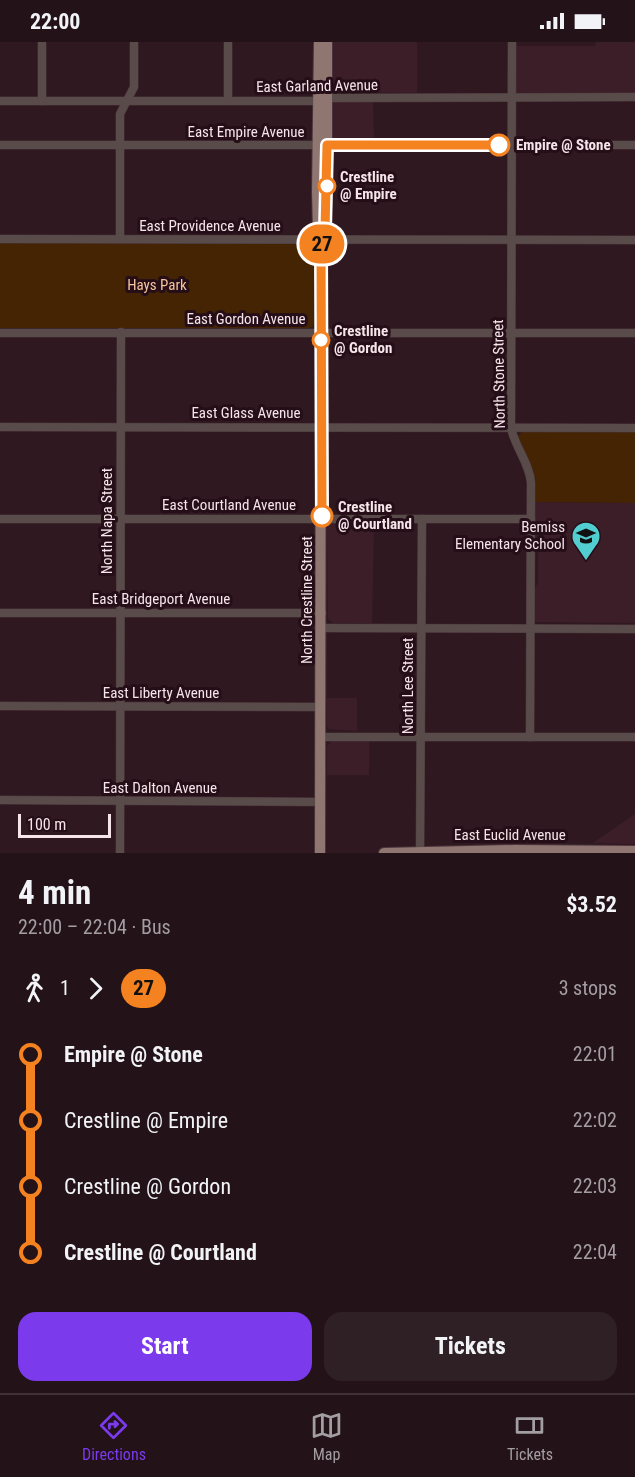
<!DOCTYPE html>
<meta charset="utf-8">
<style>
:root{--surface:#231218;--page:#2f2025;--text:#f1f3f6;--muted:#a39ea2;--line:#403237;--accent:#7c3aed}
body{margin:0;font-family:"Roboto Condensed",sans-serif;background:var(--page);color:var(--text);height:100vh;display:flex;flex-direction:column;font-size:22px;white-space:nowrap}
*{box-sizing:border-box;margin:0}
p{font-size:20px;color:var(--muted)}
.icon{flex:none;width:33px;height:33px;fill:none;stroke:currentColor;stroke-width:2;stroke-linecap:round;stroke-linejoin:round}
.map{position:relative;height:811px;overflow:hidden}
.panel{display:flex;flex-direction:column;background:var(--surface);flex:1}
.panel>*{flex:none}
.badge{padding:0 12px;border-radius:20px;font-size:21px;line-height:39px}
.scale{position:absolute;left:18px;bottom:15px;width:93px;box-sizing:border-box;padding-left:6px;border:3px solid #f5e4e9;border-top:0;font-size:16px;line-height:21px;white-space:nowrap;color:#f5e4e9;-webkit-text-stroke:4px #250e17;paint-order:stroke}
.map>.badge{position:absolute;translate:-50% -50%;box-shadow:0 0 0 3px #fff}
.legs{display:flex;align-items:center;gap:9px;height:66px;padding:0 18px;font-size:20px}
.legs p{margin-inline-start:auto}
.headline{display:flex;align-items:center;justify-content:space-between;height:102px;padding:0 18px}
h1{font-size:33px;font-weight:700;line-height:45px}
.cta{display:flex;gap:12px;margin-top:auto;padding:12px 18px}
.cta a{flex:1;height:69px;border-radius:18px;background:var(--accent);color:#fff;font-size:24px;font-weight:700;line-height:69px;text-align:center}
.cta a+a{background:var(--page);color:var(--text)}
ul{padding:0 18px;list-style:none}
li{display:flex;align-items:center;gap:21px;height:66px;font-size:22px}
li i{display:grid;place-items:center;width:9px;height:100%;margin:0 8px;background:currentColor}
li i::after{content:'';width:15px;height:15px;margin:-8px;border:4px solid;border-radius:50%;background:var(--surface)}
li p{margin-inline-start:auto}
li:first-child i{background:linear-gradient(#0000 50%,currentColor 0)}
li:last-child i{background:linear-gradient(currentColor 50%,#0000 0)}
.status{display:flex;justify-content:space-between;align-items:center;height:42px;padding:0 30px;background:var(--surface);direction:ltr}
.status svg{height:16px;fill:currentColor}
.tabs{display:flex;justify-content:space-around;align-items:center;height:84px;border-top:2px solid var(--line);background:var(--surface);font-size:16px;color:var(--muted)}
.tabs a{display:grid;justify-items:center;gap:3px}
.tabs .active{color:var(--accent)}
.map>svg:first-child{display:block}
.built{fill:#3c1e28}
.green{fill:#442403}
.lines{fill:none;stroke-linecap:round;stroke-linejoin:round}
.minor-casing{stroke:#4b353c;stroke-width:9}
.major-casing{stroke:#4b353c;stroke-width:12}
.minor{stroke:#584b49;stroke-width:8}
.major{stroke:#907671;stroke-width:10}
.line-1-casing{stroke:#fff;stroke-width:14}
.line-1{stroke:#f58220;stroke-width:9}
.stop-1-dot{fill:#fff;stroke:#f58220;stroke-width:3}
.labels{text-anchor:middle;dominant-baseline:central;stroke-width:6;stroke-linejoin:round;paint-order:stroke}
.street-label{font-size:15px;fill:#f5e4e9;stroke:#250e17}
.stop-label{font-size:15px;font-weight:bold;fill:#f5e4e9;stroke:#250e17;text-anchor:start}
.park-label{font-size:15px;fill:#f4c49a;stroke:#250e17}
.poi-label{font-size:15px;fill:#f5e4e9;stroke:#250e17;text-anchor:end}
</style>
<div class="status"><b>22:00</b><svg viewBox="0 0 49 12"><path d="M0 12V9h3v3zM5 12V6h3v6zM10 12V3h3v9zM15 12V0h3v12zM26 1h20v11H26zM47 4h2v5h-2z"/></svg></div>
<div class="map">
<svg width="635" height="811" viewBox="0 0 635 811">
<rect width="100%" height="100%" fill="#2f1820"/>
<g class="built">
<polygon points="331,0 417,0 417,51 334,50"/>
<polygon points="596,0 635,0 635,51 516,52 516,4 595,4"/>
<polygon points="335,59 373,59 374,98 332,96 332,62"/>
<polygon points="534,460 635,461 635,581 535,580 534,547 538,541 538,497 534,491"/>
<polygon points="333,481 374,481 372,581 333,581 328,577 327,486 329,483"/>
<polygon points="327,656 357,656 357,689 329,687 327,684"/>
<polygon points="332,699 369,699 369,733 327,733 327,704"/>
<polygon points="635,772 635,802 593,801"/>
</g>
<g class="green">
<polygon points="0,201 310,201 314,206 314,281 313,285 309,286 0,286"/>
<polygon points="524,388 635,389 635,461 534,460 534,437 517,395"/>
</g>
<g class="lines">
<g class="minor-casing">
<g id="minor">
<polyline points="228,0 228,58"/>
<path d="M512,0L511,386C515,405 530,422 531,441L530,695"/>
<polyline points="0,59 318,59 327,56 635,55"/>
<polyline points="42,59 42,0"/>
<polyline points="0,103 635,103"/>
<polyline points="0,197 635,198"/>
<polyline points="120,197 120,72 134,45 134,0"/>
<polyline points="0,291 635,291"/>
<polyline points="0,385 635,386"/>
<polyline points="0,477 531,477"/>
<polyline points="0,571 322,571"/>
<polyline points="322,586 635,587"/>
<polyline points="0,664 321,665"/>
<polyline points="322,695 635,695"/>
<polyline points="0,758 321,760"/>
<polyline points="120,811 121,290"/>
<polyline points="420,811 422,477"/>
</g>
</g>
<g class="major-casing">
<g id="major">
<polyline points="319,0 317,150 318,188 322,197"/>
<polyline points="320,811 321,203 325,188 327,150 327,0"/>
<polyline points="384,811 515,808 635,809"/>
</g>
</g>
<use href="#minor" class="minor"/>
<use href="#major" class="major"/>
</g>
<g class="lines">
<g class="line-1-casing">
<polyline id="line-1" points="322,474 321,203 325,188 327,103 499,103"/>
</g>
<use href="#line-1" class="line-1"/>
</g>
<defs>
<g id="school-pin" transform="scale(1.5)"><path d="M0 17L-7.5 6A9.5 9.5 0 1 1 7.5 6Z" fill="#52cdd0" stroke="#250e17"/><path d="M0-5L7-2L0 1L-7-2ZM-4 1L0 2.5L4 1V4Q0 6-4 4Z" fill="#111"/></g>
</defs>
<g fill-rule="evenodd">
<use href="#school-pin" x="586" y="494"/>
</g>
<g class="stop-1-dot">
<circle cx="499" cy="103" r="10"/>
<circle cx="327" cy="144" r="8"/>
<circle cx="321" cy="298" r="8"/>
<circle cx="322" cy="474" r="10"/>
</g>
<g class="labels">
<g class="street-label">
<text transform="translate(317 44) rotate(-1)">East Garland Avenue</text>
<text x="246" y="90">East Empire Avenue</text>
<text x="210" y="184">East Providence Avenue</text>
<text x="246" y="277">East Gordon Avenue</text>
<text transform="translate(499 332) rotate(-91)">North Stone Street</text>
<text x="246" y="371">East Glass Avenue</text>
<text x="229" y="463">East Courtland Avenue</text>
<text transform="translate(107 479) rotate(-90)">North Napa Street</text>
<text x="161" y="557">East Bridgeport Avenue</text>
<text transform="translate(307 558) rotate(-90)">North Crestline Street</text>
<text transform="translate(408 644) rotate(-90)">North Lee Street</text>
<text x="161" y="651">East Liberty Avenue</text>
<text x="160" y="746">East Dalton Avenue</text>
<text x="510" y="793">East Euclid Avenue</text>
</g>
<g class="stop-label">
<text x="516" y="103">Empire @ Stone</text>
<text x="340" y="135">Crestline<tspan x="340" dy="17">@ Empire</tspan></text>
<text x="334" y="289">Crestline<tspan x="334" dy="17">@ Gordon</tspan></text>
<text x="338" y="465">Crestline<tspan x="338" dy="17">@ Courtland</tspan></text>
</g>
<g class="park-label">
<text x="157" y="243">Hays Park</text>
</g>
<g class="poi-label">
<text x="565" y="485">Bemiss<tspan x="565" dy="17">Elementary School</tspan></text>
</g>
</g>
</svg>
<div class="scale">100 m</div>
<b class="badge" style="left:322px;top:202px;background:#f58220;color:#111">27</b>
</div>
<section class="panel">
<div class="headline"><div><h1>4 min</h1><p>22:00 – 22:04 · Bus</p></div><b>$3.52</b></div>
<div class="legs"><svg class="icon" aria-label="walk" viewBox="0 0 24 24"><circle cx="13" cy="4" r="2"/><path d="M13 8l-2 6 4 7M11 14l-3 7M7 12l3-4h3l4 4"/></svg>1<svg class="icon" aria-label="forward" viewBox="0 0 24 24"><path d="M9 5l7 7-7 7"/></svg><b class="badge" style="background:#f58220;color:#111">27</b><p>3 stops</p></div>
<ul>
<li><i style="color:#f58220"></i><b>Empire @ Stone</b><p>22:01</p></li>
<li><i style="color:#f58220"></i><span>Crestline @ Empire</span><p>22:02</p></li>
<li><i style="color:#f58220"></i><span>Crestline @ Gordon</span><p>22:03</p></li>
<li><i style="color:#f58220"></i><b>Crestline @ Courtland</b><p>22:04</p></li>
</ul>
<div class="cta"><a>Start</a><a>Tickets</a></div>
</section>
<nav class="tabs">
<a class="active"><svg class="icon" aria-label="directions" viewBox="0 0 24 24"><path d="M12 3l9 9-9 9-9-9zM9 14v-3h6M13 9l2 2-2 2"/></svg>Directions</a>
<a><svg class="icon" aria-label="map" viewBox="0 0 24 24"><path d="M3 6l6-2 6 2 6-2v14l-6 2-6-2-6 2zM9 4v14M15 6v14"/></svg>Map</a>
<a><svg class="icon" aria-label="tickets" viewBox="0 0 24 24"><path d="M3 7h18v10H3zM15 7v10"/></svg>Tickets</a>
</nav>
